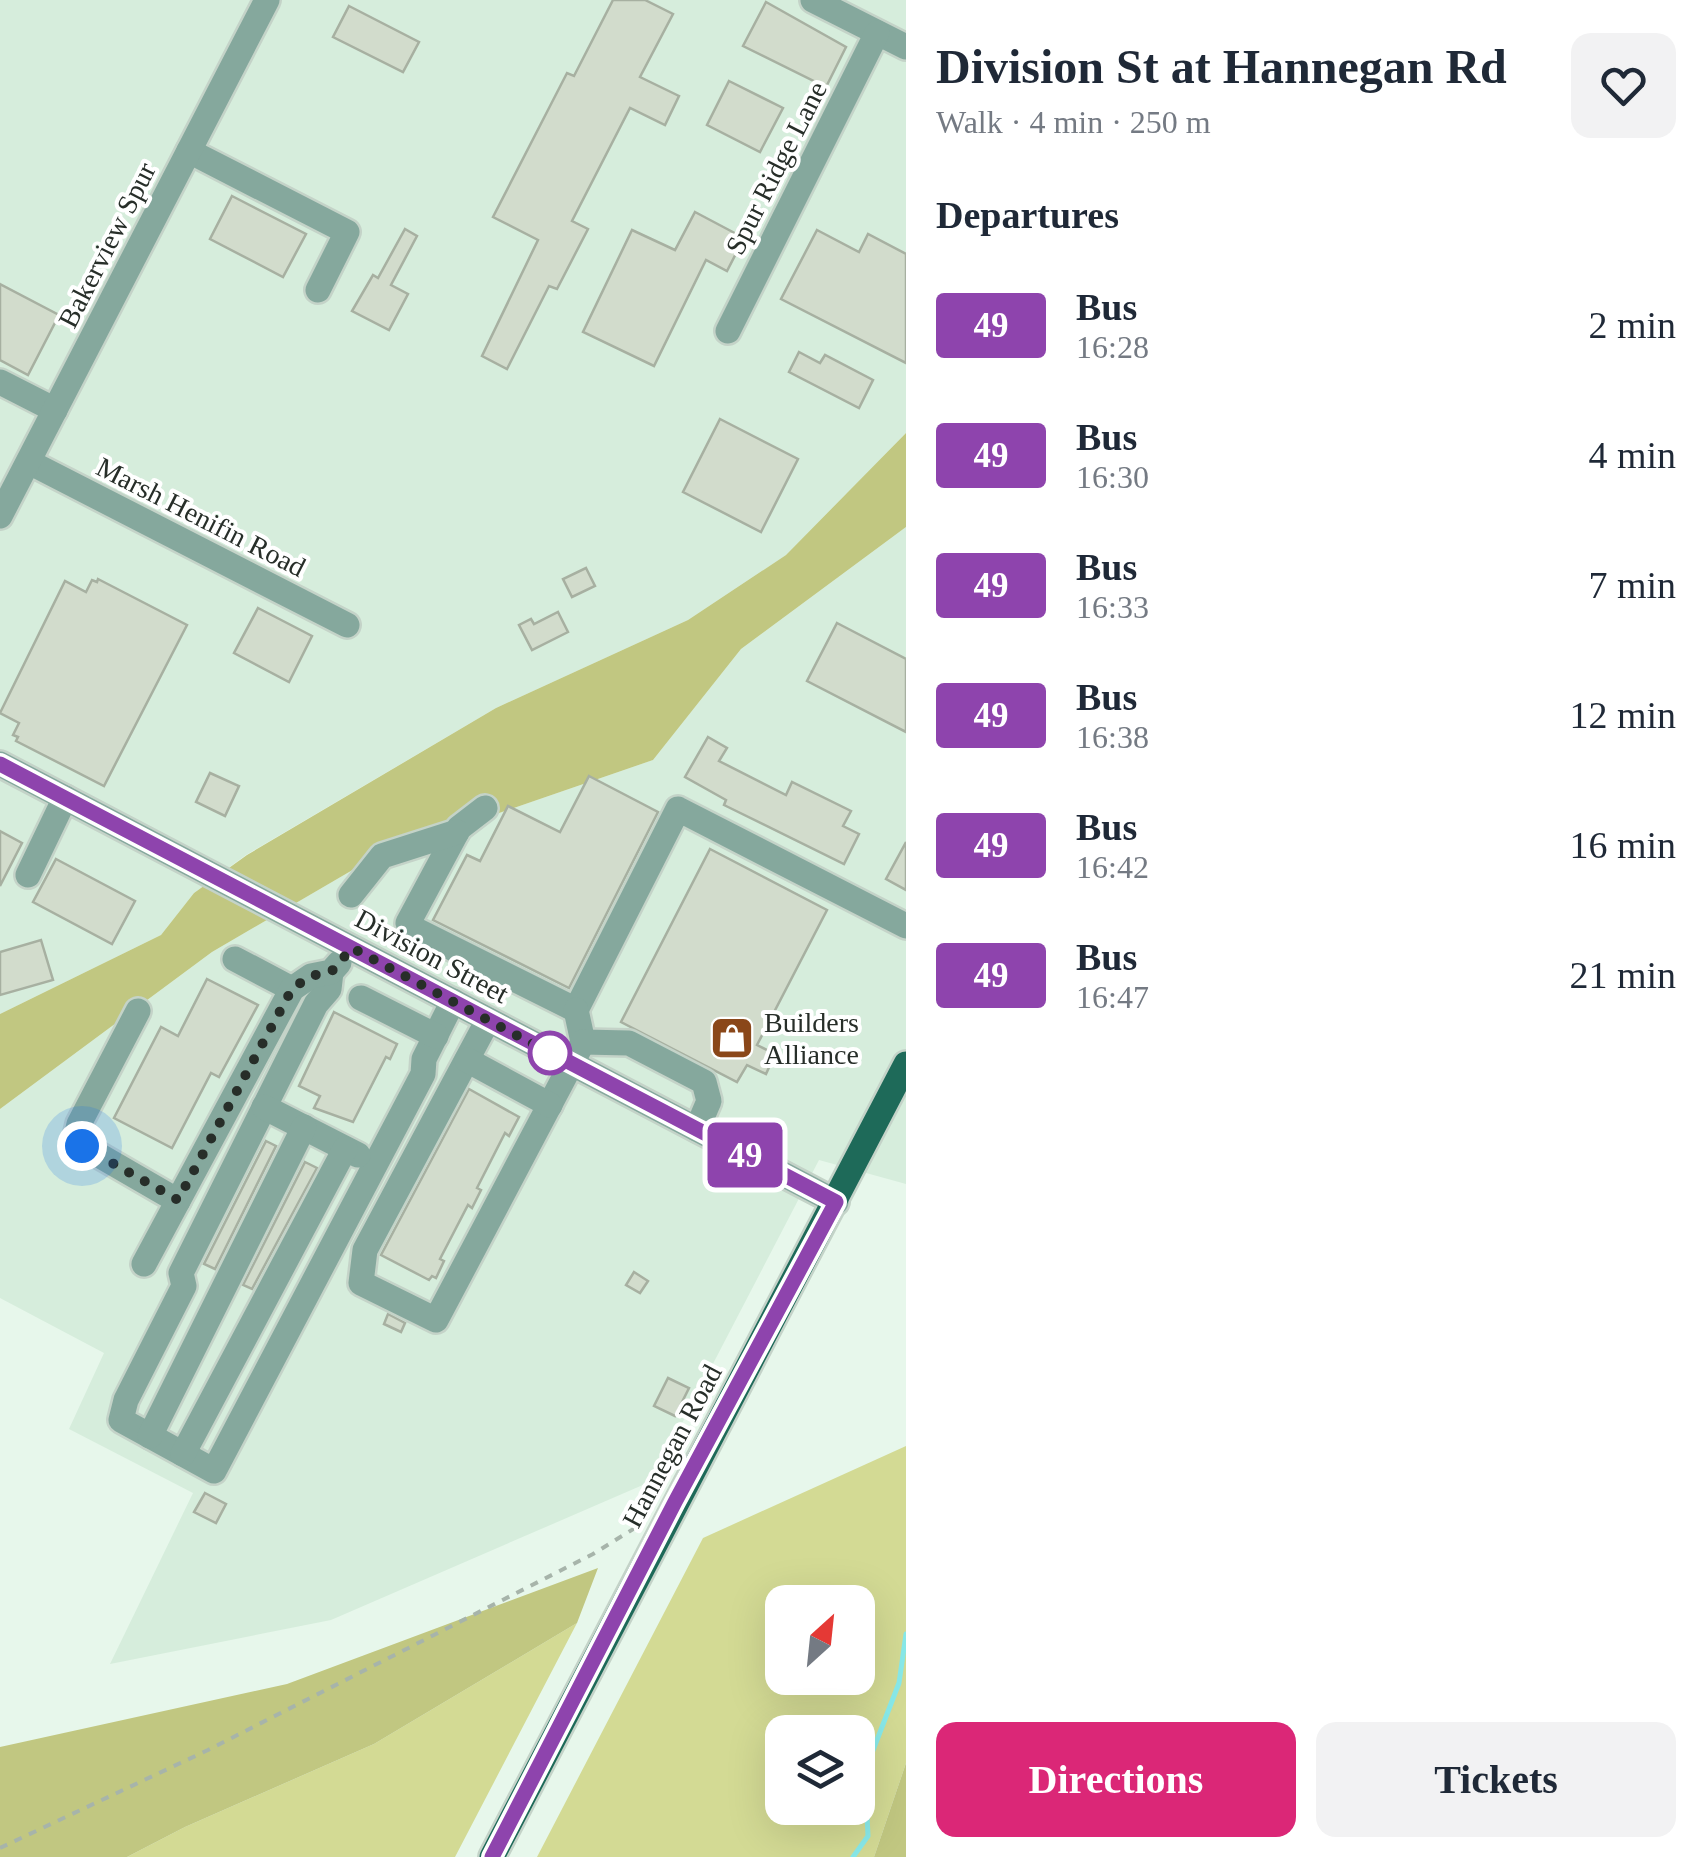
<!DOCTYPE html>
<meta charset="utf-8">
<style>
:root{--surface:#fff;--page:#f2f2f3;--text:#1f2937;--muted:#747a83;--accent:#db2777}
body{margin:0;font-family:"Times New Roman",serif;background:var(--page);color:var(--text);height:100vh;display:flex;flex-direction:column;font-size:38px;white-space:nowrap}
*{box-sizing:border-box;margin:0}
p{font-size:32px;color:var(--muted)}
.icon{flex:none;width:55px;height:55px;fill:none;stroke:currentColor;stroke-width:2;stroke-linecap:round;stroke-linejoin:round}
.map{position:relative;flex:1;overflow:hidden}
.sheet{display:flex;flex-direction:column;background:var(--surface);width:800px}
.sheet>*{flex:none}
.badge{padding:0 20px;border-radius:8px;font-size:35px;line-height:65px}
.needle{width:65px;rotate:27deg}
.controls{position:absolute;left:765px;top:1585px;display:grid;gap:20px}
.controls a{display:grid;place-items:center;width:110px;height:110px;border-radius:20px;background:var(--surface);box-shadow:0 10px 40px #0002;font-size:50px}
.you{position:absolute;width:50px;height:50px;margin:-25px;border:8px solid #fff;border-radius:50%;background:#1a73e8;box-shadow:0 0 0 15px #1a73e833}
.map>.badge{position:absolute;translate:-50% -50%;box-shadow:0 0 0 5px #fff}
h2{padding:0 30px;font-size:38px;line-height:90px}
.round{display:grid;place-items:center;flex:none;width:105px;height:105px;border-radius:20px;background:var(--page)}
.head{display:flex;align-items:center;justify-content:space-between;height:170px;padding:0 30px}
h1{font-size:48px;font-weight:700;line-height:75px}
.button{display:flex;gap:20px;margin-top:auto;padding:20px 30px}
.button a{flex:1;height:115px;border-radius:20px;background:var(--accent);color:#fff;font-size:40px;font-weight:700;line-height:115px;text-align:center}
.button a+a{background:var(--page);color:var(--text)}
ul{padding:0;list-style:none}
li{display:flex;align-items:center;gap:30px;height:130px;padding:0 30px}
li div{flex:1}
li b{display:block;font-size:38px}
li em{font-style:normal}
li .badge{min-width:110px;font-weight:700;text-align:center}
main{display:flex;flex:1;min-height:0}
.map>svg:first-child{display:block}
.built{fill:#d6eddc}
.green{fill:#d3da94;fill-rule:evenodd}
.forest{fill:#c1c781}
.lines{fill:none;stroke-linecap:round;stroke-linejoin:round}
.stream{stroke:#88e9e9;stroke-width:5}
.building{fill:#d2dccc;stroke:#a7b0a1;stroke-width:2.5}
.minor-casing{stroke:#c4d3c8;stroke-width:30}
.major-casing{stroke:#c4d3c8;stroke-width:30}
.path{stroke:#a7b4aa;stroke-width:4;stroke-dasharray:8 8;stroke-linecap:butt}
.minor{stroke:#85a89d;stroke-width:25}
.major{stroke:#1e6a59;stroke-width:25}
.line-casing{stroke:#fff;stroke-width:22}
.line{stroke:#8e44ad;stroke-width:15}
.walk{stroke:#272e29;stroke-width:10;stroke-dasharray:0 18}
.stop-dot{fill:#fff;stroke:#8e44ad;stroke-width:5}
.labels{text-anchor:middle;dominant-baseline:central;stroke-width:8;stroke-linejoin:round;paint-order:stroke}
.street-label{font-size:28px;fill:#272e29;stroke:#fff}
.poi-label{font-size:28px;fill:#272e29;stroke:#fff;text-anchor:start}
</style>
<main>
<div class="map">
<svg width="906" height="1857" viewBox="0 0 906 1857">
<rect width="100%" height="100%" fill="#e7f7eb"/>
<g class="built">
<polygon points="0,0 906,0 906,433 786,555 688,620 496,708 246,855 194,893 161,935 0,1014"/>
<polygon points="906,527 906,1184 819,1160 652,1481 331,1620 110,1664 193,1493 69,1429 104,1353 0,1298 0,1109 212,952 380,854 653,760 741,649"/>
</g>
<g class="green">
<path d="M906,1446V1763L874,1857H537L703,1538ZM782,1602H858V1678H782ZM782,1732H858V1808H782Z"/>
<polygon points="577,1623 455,1857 127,1857 185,1827 374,1744"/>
</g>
<g class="forest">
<polygon points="906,433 906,527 741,649 653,760 380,854 212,952 0,1109 0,1014 161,935 194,893 247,855 496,708 688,620 786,555"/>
<polygon points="598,1568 577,1623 374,1744 185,1827 127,1857 0,1857 0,1747 287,1684"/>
<polygon points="906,1763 906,1857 874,1857"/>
</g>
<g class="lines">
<polyline class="stream" points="853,1857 868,1836 865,1771 899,1683 906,1634"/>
</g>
<g class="building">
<polygon points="613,0 645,0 673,14 640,77 679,96 665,125 630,108 572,221 588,229 557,289 549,286 507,369 482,356 538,240 493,217 567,73 574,76"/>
<polygon points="766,2 846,47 826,87 743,46"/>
<polygon points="349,6 419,42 403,72 333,37"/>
<polygon points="729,81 783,108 760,152 707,125"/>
<polygon points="232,196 306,234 283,277 210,239"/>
<polygon points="695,212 744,238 727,271 706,260 654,366 583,332 632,230 675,250"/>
<polygon points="405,229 417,236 391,285 408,294 389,330 352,311 373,275 378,278"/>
<polygon points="817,230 859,252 868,234 906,254 906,363 781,299"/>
<polygon points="0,284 59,315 28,375 0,360"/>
<polygon points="799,352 820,363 825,355 873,380 859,408 789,372"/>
<polygon points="720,419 798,459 761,532 683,492"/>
<polygon points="586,568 595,586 572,597 563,579"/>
<polygon points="98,579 187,625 104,786 16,741 18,737 13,735 19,723 0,713 65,581 86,592 92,580 97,582"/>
<polygon points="258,608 312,636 289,682 234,653"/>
<polygon points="558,612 568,632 532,650 519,625 531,619 534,624"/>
<polygon points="837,623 906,659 906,732 807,681"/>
<polygon points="708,737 727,748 719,761 786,795 792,782 851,811 843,826 859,834 844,864 724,805 726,800 685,777"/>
<polygon points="210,773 239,786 225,816 196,802"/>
<polygon points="589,776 658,812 569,988 433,920 467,855 480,861 508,806 560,832"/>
<polygon points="0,831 22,843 0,886"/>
<polygon points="906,842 906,890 886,879"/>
<polygon points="710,849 827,910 757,1045 775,1054 766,1074 747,1065 737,1082 621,1022"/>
<polygon points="56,859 135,901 112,944 33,902"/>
<polygon points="41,940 53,980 0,995 0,952"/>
<polygon points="207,979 258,1005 219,1077 211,1073 172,1148 114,1118 161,1027 178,1036"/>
<polygon points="334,1012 397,1044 390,1059 386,1057 353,1122 314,1108 320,1096 299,1086"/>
<polygon points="469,1089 519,1117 509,1136 505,1133 477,1188 481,1190 472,1208 468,1205 440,1259 444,1261 436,1278 432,1276 429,1280 381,1255"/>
<polygon points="266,1141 276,1146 215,1269 204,1264"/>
<polygon points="305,1162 317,1168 252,1289 243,1285"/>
<polygon points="634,1272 648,1281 640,1293 626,1285"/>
<polygon points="388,1314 405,1323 401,1332 384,1324"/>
<polygon points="668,1378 689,1388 675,1416 654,1406"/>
<polygon points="205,1493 226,1504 216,1523 194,1512"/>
</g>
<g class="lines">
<g class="minor-casing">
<g id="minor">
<polyline points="813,0 906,47"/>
<polyline points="189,151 347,232 318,290"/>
<polyline points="728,331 877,33"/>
<polyline points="0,382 55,410"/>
<polyline points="29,462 347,625"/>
<polyline points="0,516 267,0"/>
<polyline points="0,764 836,1202"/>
<polyline points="485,808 459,828 408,923 416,930 576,1010 678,809 906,926"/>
<polyline points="28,875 65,798"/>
<polyline points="351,895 382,856 457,832"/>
<polyline points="235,959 292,989"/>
<polyline points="331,972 329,989 316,1004 181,1273 184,1286 126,1400 121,1420 214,1471 423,1074 424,1059 453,1001"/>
<polyline points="361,998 436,1036"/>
<polyline points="138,1011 79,1124 76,1137 83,1146 178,1201"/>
<polyline points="488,1020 365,1250 361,1283 436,1320 583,1042 576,1010"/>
<polyline points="583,1042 629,1043 704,1082 709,1101 697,1129"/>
<polyline points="467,1060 550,1105"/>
<polyline points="264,1107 358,1155"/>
<polyline points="144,1264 292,989 311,976 331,972 339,963"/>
<polyline points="150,1436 304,1127"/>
<polyline points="183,1454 345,1149"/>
</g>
</g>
<g class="major-casing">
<polyline id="major" points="492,1857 906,1064"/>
</g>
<polyline class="path" points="0,1848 208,1750 593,1554 643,1523"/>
<use href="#minor" class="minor"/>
<use href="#major" class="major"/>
</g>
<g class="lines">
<g class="line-casing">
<polyline id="line" points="0,764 836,1202 675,1502 492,1857"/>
</g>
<use href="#line" class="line"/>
<polyline class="walk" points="82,1146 178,1200 292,989 310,976 331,972 352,948 550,1053"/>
</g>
<defs>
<g id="shop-square" transform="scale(2.25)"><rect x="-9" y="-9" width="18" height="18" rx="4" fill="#8a4719" stroke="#fff"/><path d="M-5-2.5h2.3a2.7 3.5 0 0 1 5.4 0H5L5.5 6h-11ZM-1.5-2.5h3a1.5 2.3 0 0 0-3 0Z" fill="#fff"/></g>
</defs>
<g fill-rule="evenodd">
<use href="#shop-square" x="732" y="1038"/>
</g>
<circle class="stop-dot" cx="550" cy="1053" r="20"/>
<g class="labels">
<g class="street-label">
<text transform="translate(776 168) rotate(-63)">Spur Ridge Lane</text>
<text transform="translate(107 245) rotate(-63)">Bakerview Spur</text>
<text transform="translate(201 517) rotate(27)">Marsh Henifin Road</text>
<text transform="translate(432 956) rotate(28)">Division Street</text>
<text transform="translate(672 1446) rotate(-62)">Hannegan Road</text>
</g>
<g class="poi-label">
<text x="764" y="1022">Builders<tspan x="764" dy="32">Alliance</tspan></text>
</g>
</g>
</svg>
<div class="controls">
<a><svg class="needle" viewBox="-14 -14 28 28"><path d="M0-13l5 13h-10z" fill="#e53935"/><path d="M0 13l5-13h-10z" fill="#747a83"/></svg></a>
<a><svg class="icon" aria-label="layers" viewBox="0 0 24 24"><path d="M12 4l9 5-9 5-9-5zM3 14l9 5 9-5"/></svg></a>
</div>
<div class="you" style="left:82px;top:1146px"></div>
<b class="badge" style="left:745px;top:1155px;background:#8e44ad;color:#fff">49</b>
</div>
<section class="sheet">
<div class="head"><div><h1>Division St at Hannegan Rd</h1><p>Walk · 4 min · 250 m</p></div><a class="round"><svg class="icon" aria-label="heart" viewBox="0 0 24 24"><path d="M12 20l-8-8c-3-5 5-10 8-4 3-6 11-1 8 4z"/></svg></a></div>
<h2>Departures</h2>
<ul>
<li><span class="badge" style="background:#8e44ad;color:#fff">49</span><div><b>Bus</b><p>16:28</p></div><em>2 min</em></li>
<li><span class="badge" style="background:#8e44ad;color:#fff">49</span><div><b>Bus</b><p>16:30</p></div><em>4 min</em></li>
<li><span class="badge" style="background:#8e44ad;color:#fff">49</span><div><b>Bus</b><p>16:33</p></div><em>7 min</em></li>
<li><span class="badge" style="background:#8e44ad;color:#fff">49</span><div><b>Bus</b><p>16:38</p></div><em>12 min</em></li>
<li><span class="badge" style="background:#8e44ad;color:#fff">49</span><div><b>Bus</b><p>16:42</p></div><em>16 min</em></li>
<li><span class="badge" style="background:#8e44ad;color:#fff">49</span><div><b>Bus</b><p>16:47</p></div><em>21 min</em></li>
</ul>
<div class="button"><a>Directions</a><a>Tickets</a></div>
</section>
</main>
